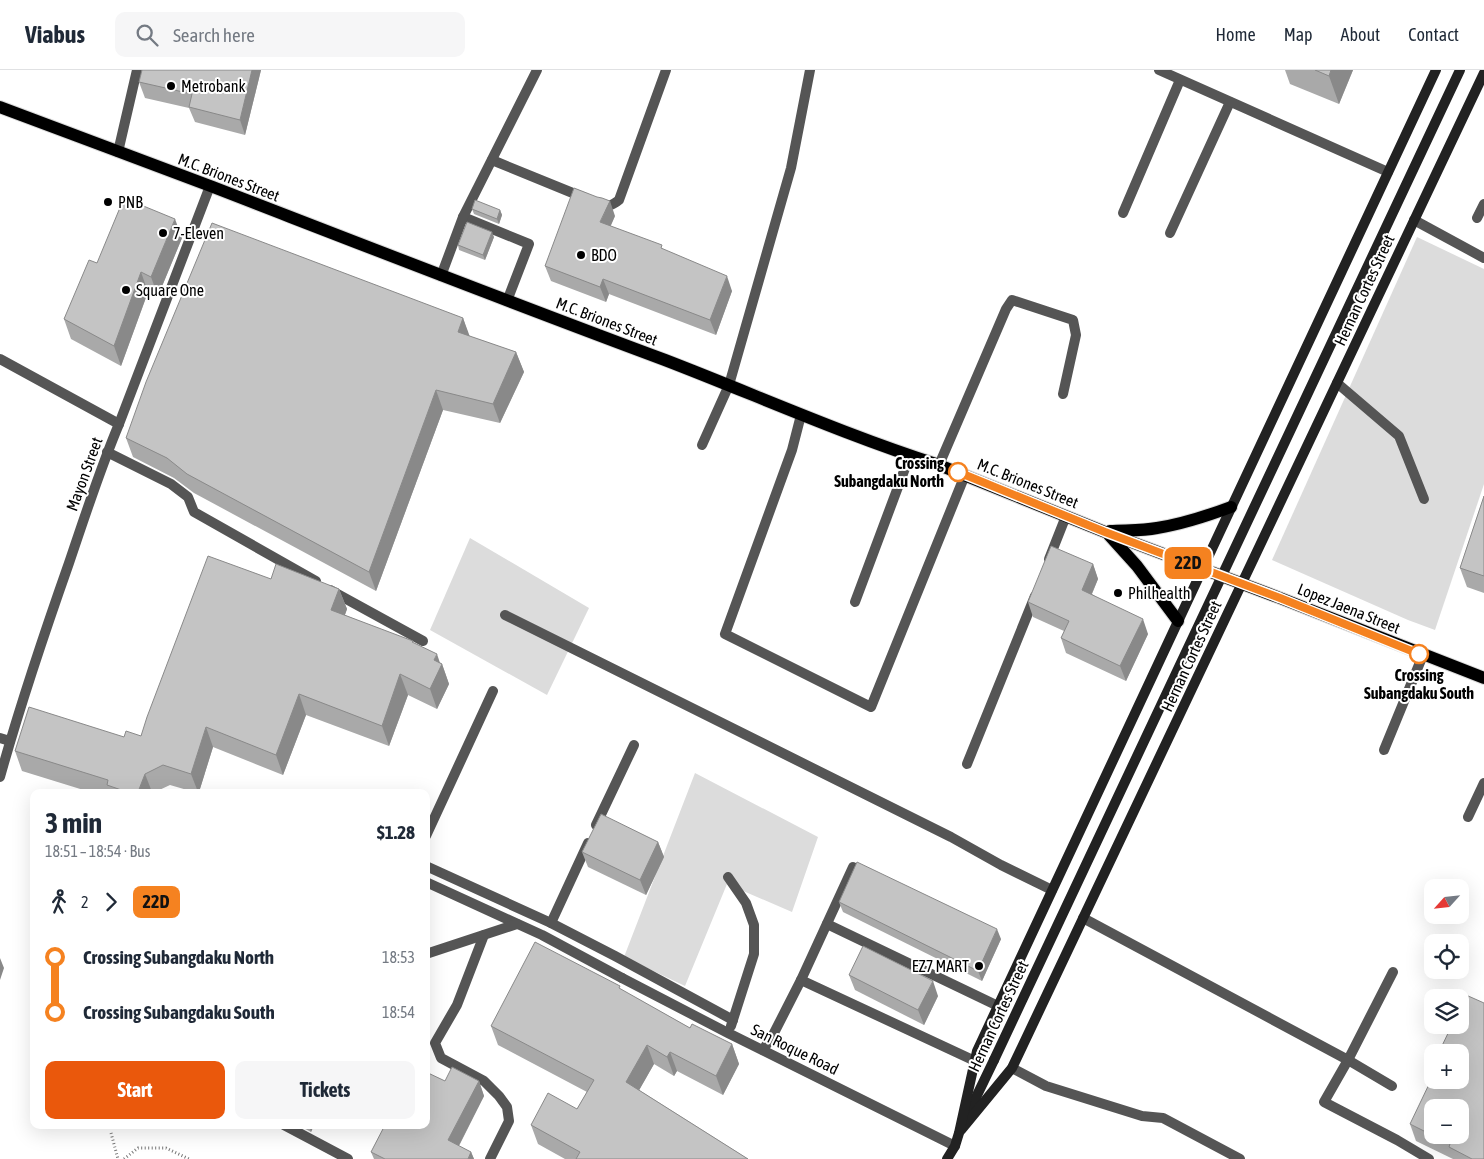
<!DOCTYPE html>
<meta charset="utf-8">
<style>
:root{--surface:#fff;--page:#f6f6f7;--text:#1f2937;--muted:#747a83;--line:#e0e1e3;--accent:#ea580c}
body{margin:0;font-family:"Asap Condensed",sans-serif;background:var(--page);color:var(--text);height:100vh;display:flex;flex-direction:column;font-size:19px;white-space:nowrap}
*{box-sizing:border-box;margin:0}
p{font-size:16px;color:var(--muted)}
.icon{flex:none;width:28px;height:28px;fill:none;stroke:currentColor;stroke-width:2;stroke-linecap:round;stroke-linejoin:round}
.map{position:relative;flex:1;overflow:hidden}
.side{position:absolute;left:30px;top:719px;width:400px;height:340px;display:flex;flex-direction:column;background:var(--surface);border-radius:10px;box-shadow:0 5px 20px #0002}
.side>*{flex:none}
.badge{padding:0 10px;border-radius:8px;font-size:18px;line-height:32px}
.needle{width:32px;rotate:243deg}
.buttons{position:absolute;left:1424px;top:809px;display:grid;gap:10px}
.buttons a{display:grid;place-items:center;width:45px;height:45px;border-radius:10px;background:var(--surface);box-shadow:0 5px 20px #0002;font-size:25px}
.map>.badge{position:absolute;translate:-50% -50%;box-shadow:0 0 0 2px #fff}
.legs{display:flex;align-items:center;gap:8px;height:55px;padding:0 15px;font-size:16px}
.legs p{margin-inline-start:auto}
.summary{display:flex;align-items:center;justify-content:space-between;height:85px;padding:0 15px}
h1{font-size:28px;font-weight:700;line-height:38px}
.button{display:flex;gap:10px;margin-top:auto;padding:10px 15px}
.button a{flex:1;height:58px;border-radius:10px;background:var(--accent);color:#fff;font-size:20px;font-weight:700;line-height:58px;text-align:center}
.button a+a{background:var(--page);color:var(--text)}
ul{padding:0 15px;list-style:none}
li{display:flex;align-items:center;gap:18px;height:55px;font-size:19px}
li i{display:grid;place-items:center;width:8px;height:100%;margin:0 6px;background:currentColor}
li i::after{content:'';width:12px;height:12px;margin:-6px;border:4px solid;border-radius:50%;background:var(--surface)}
li p{margin-inline-start:auto}
li:first-child i{background:linear-gradient(#0000 50%,currentColor 0)}
li:last-child i{background:linear-gradient(currentColor 50%,#0000 0)}
header{display:flex;align-items:center;gap:30px;box-sizing:border-box;height:70px;padding:0 25px;background:var(--surface);border-bottom:1px solid var(--line)}
header strong{font-size:24px}
nav{display:flex;gap:28px;margin-inline-start:auto;font-size:18px}
.search{width:350px;height:45px;background:var(--page);display:flex;align-items:center;gap:12px;box-sizing:border-box;padding:0 18px;border-radius:10px;color:var(--muted);font-size:19px}
.map>svg:first-child{display:block}
.grass{fill:#dcdcdc}
.lines{fill:none;stroke-linecap:round;stroke-linejoin:round}
.primary-casing{stroke:#dbdbdb;stroke-width:14}
.path{stroke:#777;stroke-width:3;stroke-dasharray:1 2.5;stroke-linecap:butt}
.lane{stroke:#555;stroke-width:10}
.street{stroke:#555;stroke-width:10}
.secondary{stroke:#222;stroke-width:10}
.primary{stroke:#000;stroke-width:12}
.secondary-bridge{stroke:#222;stroke-width:10}
.wall{fill:#a9a9a9}
.shaded-wall{fill:#898989}
.building{fill:#c4c4c4;stroke:#898989;fill-rule:evenodd}
.line-1-casing{stroke:#fff;stroke-width:11}
.line-1{stroke:#f58220;stroke-width:8}
.poi-dot{fill:#000;stroke:#fff;stroke-width:2}
.stop-1-dot{fill:#fff;stroke:#f58220;stroke-width:2.5}
.labels{text-anchor:middle;dominant-baseline:central;stroke-width:4;stroke-linejoin:round;paint-order:stroke}
.poi-label{font-size:16px;fill:#000;stroke:#fff;text-anchor:start}
.street-label{font-size:16px;fill:#000;stroke:#fff}
.stop-label{font-size:16px;font-weight:bold;fill:#000;stroke:#fff;text-anchor:end}
</style>
<header>
<strong>Viabus</strong>
<div class="search"><svg class="icon" aria-label="search" viewBox="0 0 24 24"><circle cx="10" cy="10" r="6"/><path d="M15 15l6 6"/></svg>Search here</div>
<nav><a>Home</a><a>Map</a><a>About</a><a>Contact</a></nav>
</header>
<div class="map">
<svg width="1484" height="1089" viewBox="0 0 1484 1089">
<rect width="100%" height="100%" fill="#fff"/>
<g class="grass">
<polygon points="1417,167 1484,199 1484,414 1435,560 1408,550 1272,490"/>
<polygon points="470,468 589,538 547,625 430,560"/>
<polygon points="695,703 818,767 792,842 727,814 685,916 624,887"/>
</g>
<g class="lines">
<g class="primary-casing">
<g id="primary">
<path d="M0,37C71,64 142,90 213,117C363,175 514,234 665,290C756,325 845,365 939,395L1105,462L1280,528L1484,608"/>
<path d="M1110,461C1126,460 1142,461 1157,458C1183,454 1207,446 1231,437"/>
<polyline points="1109,465 1137,496 1178,551"/>
</g>
</g>
<g class="path">
<polyline points="111,1063 118,1089"/>
<polyline points="124,1089 138,1078 166,1078 189,1089"/>
</g>
<g class="lane">
<polyline points="118,82 137,0"/>
<polyline points="492,90 585,128"/>
<path d="M598,133C607,137 612,136 619,130L666,0"/>
<polyline points="1123,143 1180,10"/>
<polyline points="463,147 529,174 507,231"/>
<polyline points="1477,148 1484,134"/>
<polyline points="1414,150 1484,188"/>
<polyline points="1170,163 1230,32"/>
<polyline points="441,206 463,147 537,0"/>
<polyline points="0,289 119,354"/>
<polyline points="1337,313 1399,366 1424,429"/>
<polyline points="801,345 792,380 725,564 871,637 965,405"/>
<polyline points="702,375 729,315"/>
<polyline points="939,395 1006,239 1012,230 1073,250 1076,265 1063,324"/>
<polyline points="1049,489 1066,446"/>
<polyline points="855,532 910,385"/>
<polyline points="505,545 951,767 1001,795 1052,820"/>
<polyline points="1384,680 1423,585"/>
<polyline points="967,694 1035,526"/>
<polyline points="1468,747 1484,713"/>
<polyline points="596,755 634,675"/>
<polyline points="426,766 493,621"/>
<polyline points="426,796 551,853 615,886 733,950"/>
<polyline points="728,807 746,833 754,855 754,884 731,956"/>
<polyline points="426,812 542,865 622,908"/>
<polyline points="551,853 588,773"/>
<polyline points="827,854 998,936"/>
<polyline points="484,865 457,935 435,973 441,988 484,1011 499,1026 507,1037 509,1051 490,1089"/>
<polyline points="426,884 517,854"/>
<polyline points="801,910 975,991"/>
<polyline points="763,980 774,963 801,910 853,797"/>
<polyline points="1012,998 1046,1016 1142,1046 1163,1048 1240,1089"/>
<polyline points="1392,1016 1348,990 1324,1032 1397,1070 1429,1089"/>
<polyline points="284,1055 348,1089"/>
</g>
<g class="street">
<polyline points="1159,0 1388,102"/>
<polyline points="729,315 791,98 810,0"/>
<polyline points="107,382 171,414 188,427 194,442 316,511"/>
<polyline points="330,520 423,571"/>
<polyline points="0,668 10,671"/>
<path d="M0,707C20,635 44,564 69,493C85,446 100,399 119,354L210,116"/>
<polyline points="1083,848 1348,990 1393,902"/>
<polyline points="622,908 728,963 955,1076"/>
</g>
<g class="secondary">
<polyline points="967,1046 994,990"/>
<polyline points="961,1060 1012,998 1484,3"/>
<polyline points="947,1089 955,1076 959,1063 977,981 1436,0"/>
</g>
<use href="#primary" class="primary"/>
<polyline class="secondary-bridge" points="994,990 1460,0"/>
</g>
<g class="wall">
<polygon points="261,0 245,65 195,52 189,38 145,28 139,12"/>
<polygon points="1285,0 1353,0 1339,34 1290,14"/>
<polygon points="472,139 500,140 502,145 499,154 474,144"/>
<polygon points="615,146 610,156 663,179 732,221 716,265 609,224 606,232 551,211 545,196"/>
<polygon points="494,167 485,190 459,180 458,175"/>
<polygon points="182,168 158,226 148,222 121,296 71,269 64,249 97,193"/>
<polygon points="463,248 469,266 516,282 524,302 500,353 443,340 376,521 194,423 174,408 133,387 126,368"/>
<polygon points="1484,426 1484,523 1467,517 1460,498"/>
<polygon points="1093,494 1098,509 1092,524 1148,564 1126,611 1066,583 1061,568 1064,561 1033,547 1028,532"/>
<polygon points="271,509 339,519 347,539 345,545 413,573 442,594 449,614 437,639 408,625 389,676 306,645 283,705 213,677 199,722 194,722 170,715 155,722 90,722 22,701 15,681 124,667 141,666"/>
<polygon points="658,772 664,787 646,825 588,797 582,782"/>
<polygon points="839,832 1001,869 982,911 843,842"/>
<polygon points="849,905 938,926 924,955 855,920"/>
<polygon points="620,919 690,958 732,974 739,994 723,1025 677,1001 674,1006 654,994 639,1020 748,1089 565,1089 538,1074 531,1055 577,1039 587,1022 498,975 491,956"/>
<polygon points="445,1011 479,1011 484,1026 459,1076 471,1082 474,1089 374,1089 371,1082"/>
<polygon points="1410,1054 1484,1089 1453,1089 1416,1071"/>
<polygon points="298,1055 314,1055 311,1062"/>
</g>
<g class="shaded-wall">
<polygon points="252,0 261,0 245,65 240,50"/>
<polygon points="1331,0 1353,0 1339,34 1329,6"/>
<polygon points="610,131 615,146 606,167 600,152"/>
<polygon points="500,140 502,145 499,154 497,149"/>
<polygon points="175,149 182,168 158,226 151,207"/>
<polygon points="492,162 494,167 485,190 483,185"/>
<polygon points="141,202 148,222 121,296 114,276"/>
<polygon points="727,206 732,221 716,265 710,250"/>
<polygon points="603,209 609,224 606,232 600,217"/>
<polygon points="463,248 470,267 458,262"/>
<polygon points="516,282 524,302 500,353 493,334"/>
<polygon points="436,320 443,340 376,521 369,502"/>
<polygon points="1093,494 1098,509 1087,535 1082,520"/>
<polygon points="339,519 347,539 339,560 331,540"/>
<polygon points="1143,549 1148,564 1126,611 1120,596"/>
<polygon points="437,584 441,596 442,594 449,614 437,639 430,619 434,590"/>
<polygon points="400,604 408,625 389,676 382,656"/>
<polygon points="299,624 306,645 283,705 276,685"/>
<polygon points="206,657 213,677 199,722 198,722 191,704"/>
<polygon points="145,704 152,722 138,722"/>
<polygon points="658,772 664,787 646,825 640,810"/>
<polygon points="997,859 1001,869 982,911 978,901"/>
<polygon points="0,888 4,898 0,910"/>
<polygon points="933,911 938,926 924,955 918,940"/>
<polygon points="732,974 739,994 723,1025 716,1006"/>
<polygon points="647,975 654,994 633,1031 626,1012"/>
<polygon points="670,982 677,1001 674,1006 667,987"/>
<polygon points="479,1011 484,1026 454,1085 448,1070"/>
<polygon points="309,1055 314,1055 311,1062"/>
<polygon points="471,1082 474,1089 468,1089"/>
</g>
<g class="building">
<polygon points="142,0 252,0 240,50 189,37 192,24 139,12"/>
<polygon points="1315,0 1331,0 1329,6"/>
<polygon points="574,118 597,127 602,128 610,131 600,152 662,175 661,178 727,206 710,250 603,209 600,217 545,196"/>
<polygon points="124,128 175,149 151,207 141,202 114,276 64,249 89,190 97,193"/>
<polygon points="475,130 500,140 497,149 472,139"/>
<polygon points="467,152 492,162 483,185 458,175"/>
<polygon points="212,153 463,248 458,262 516,282 493,334 436,320 369,502 187,404 167,388 126,368 146,312"/>
<polygon points="1484,426 1484,506 1460,498"/>
<polygon points="1051,476 1093,494 1082,520 1143,549 1120,596 1061,568 1069,551 1028,532"/>
<polygon points="208,486 271,509 276,494 339,519 331,540 413,571 412,572 437,584 434,590 442,594 430,619 400,604 382,656 299,624 276,685 206,657 191,704 163,695 145,704 138,722 127,722 107,715 108,710 15,681 29,637 124,667 126,661 141,666 147,647"/>
<polygon points="601,744 658,772 640,810 582,782"/>
<polygon points="857,792 997,859 978,901 839,832"/>
<polygon points="535,872 620,916 619,918 690,958 692,954 732,974 716,1006 670,982 667,987 647,975 626,1012 748,1089 576,1089 580,1082 531,1055 548,1023 577,1039 594,1010 491,956"/>
<polygon points="863,876 933,911 918,940 849,905"/>
<path d="M1466,925L1484,933V1089H1472L1449,1077L1450,1074L1410,1054L1432,1008V1010H1460V982H1439L1452,955H1460V937ZM1432,1038H1460V1065H1432Z"/>
<polygon points="452,997 479,1011 448,1070 471,1082 468,1089 385,1089 371,1082 385,1055 426,1055 426,1002 445,1011"/>
</g>
<g class="lines">
<g class="line-1-casing">
<polyline id="line-1" points="958,402 1105,462 1280,528 1419,584"/>
</g>
<use href="#line-1" class="line-1"/>
</g>
<g class="poi-dot">
<circle cx="171" cy="16" r="5"/>
<circle cx="108" cy="132" r="5"/>
<circle cx="163" cy="163" r="5"/>
<circle cx="581" cy="185" r="5"/>
<circle cx="126" cy="220" r="5"/>
<circle cx="1118" cy="523" r="5"/>
<circle cx="979" cy="896" r="5"/>
</g>
<g class="stop-1-dot">
<circle cx="958" cy="402" r="9"/>
<circle cx="1419" cy="584" r="9"/>
</g>
<g class="labels">
<g class="poi-label">
<text x="181" y="16">Metrobank</text>
<text x="118" y="132">PNB</text>
<text x="173" y="163">7-Eleven</text>
<text x="591" y="185">BDO</text>
<text x="136" y="220">Square One</text>
<text x="1128" y="523">Philhealth</text>
<text x="969" y="896" text-anchor="end">EZ7 MART</text>
</g>
<g class="street-label">
<text transform="translate(229 107) rotate(21)">M.C. Briones Street</text>
<text transform="translate(1364 220) rotate(-65)">Hernan Cortes Street</text>
<text transform="translate(607 251) rotate(21)">M.C. Briones Street</text>
<text transform="translate(84 404) rotate(-70)">Mayon Street</text>
<text transform="translate(1028 413) rotate(22)">M.C. Briones Street</text>
<text transform="translate(1349 538) rotate(22)">Lopez Jaena Street</text>
<text transform="translate(1191 586) rotate(-65)">Hernan Cortes Street</text>
<text transform="translate(998 946) rotate(-65)">Hernan Cortes Street</text>
<text transform="translate(795 979) rotate(26)">San Roque Road</text>
</g>
<g class="stop-label">
<text x="944" y="393">Crossing<tspan x="944" dy="18">Subangdaku North</tspan></text>
<text x="1419" y="605" text-anchor="middle">Crossing<tspan x="1419" dy="18">Subangdaku South</tspan></text>
</g>
</g>
</svg>
<div class="buttons">
<a><svg class="needle" viewBox="-14 -14 28 28"><path d="M0-13l5 13h-10z" fill="#e53935"/><path d="M0 13l5-13h-10z" fill="#747a83"/></svg></a>
<a><svg class="icon" aria-label="locate" viewBox="0 0 24 24"><circle cx="12" cy="12" r="6"/><path d="M12 2v4M12 18v4M2 12h4M18 12h4"/></svg></a>
<a><svg class="icon" aria-label="layers" viewBox="0 0 24 24"><path d="M12 4l9 5-9 5-9-5zM3 14l9 5 9-5"/></svg></a>
<a>+</a>
<a>−</a>
</div>
<b class="badge" style="left:1188px;top:493px;background:#f58220;color:#111">22D</b>
<section class="side">
<div class="summary"><div><h1>3 min</h1><p>18:51 – 18:54 · Bus</p></div><b>$1.28</b></div>
<div class="legs"><svg class="icon" aria-label="walk" viewBox="0 0 24 24"><circle cx="13" cy="4" r="2"/><path d="M13 8l-2 6 4 7M11 14l-3 7M7 12l3-4h3l4 4"/></svg>2<svg class="icon" aria-label="forward" viewBox="0 0 24 24"><path d="M9 5l7 7-7 7"/></svg><b class="badge" style="background:#f58220;color:#111">22D</b></div>
<ul>
<li><i style="color:#f58220"></i><b>Crossing Subangdaku North</b><p>18:53</p></li>
<li><i style="color:#f58220"></i><b>Crossing Subangdaku South</b><p>18:54</p></li>
</ul>
<div class="button"><a>Start</a><a>Tickets</a></div>
</section>
</div>
